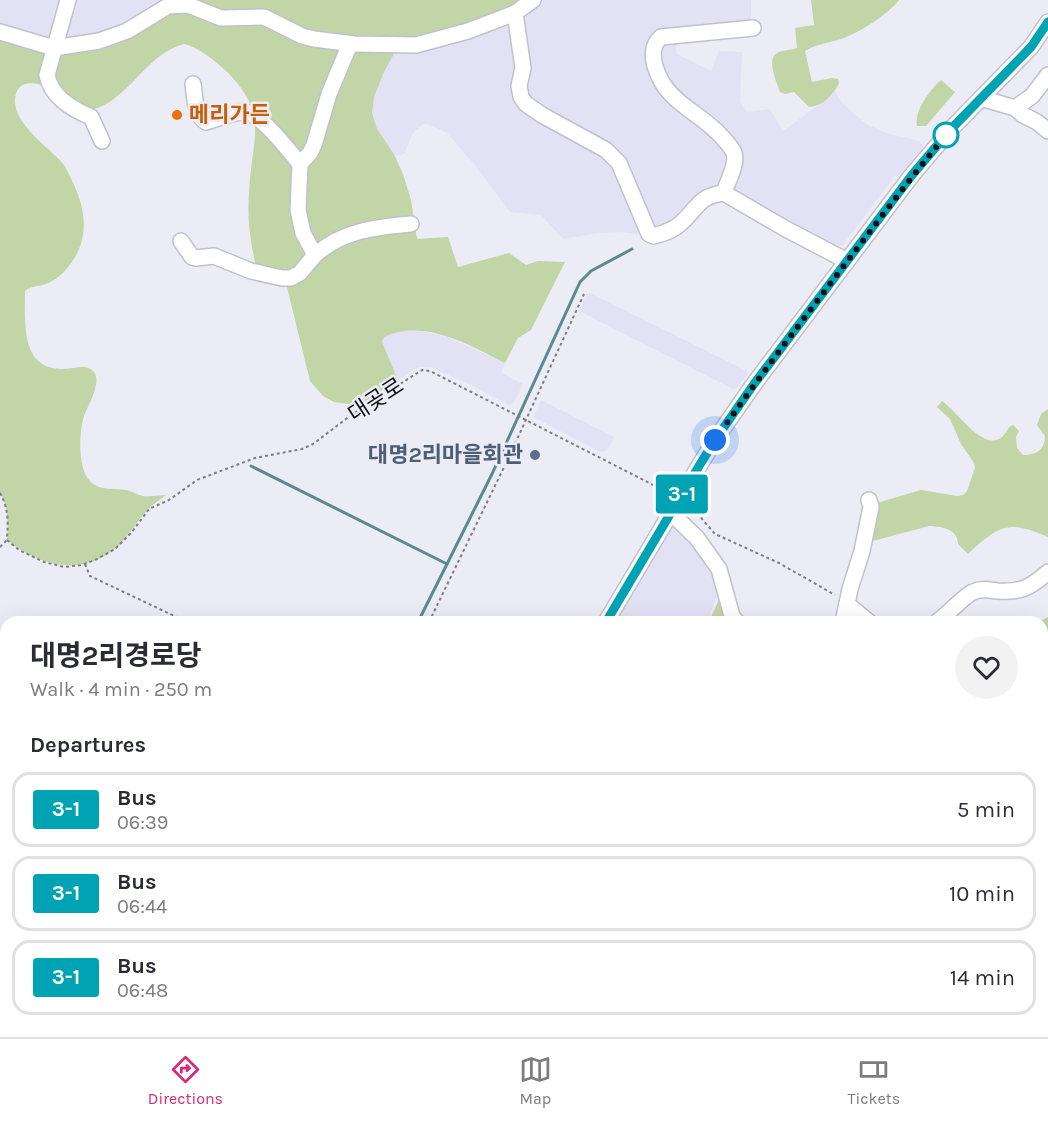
<!DOCTYPE html>
<meta charset="utf-8">
<style>
:root{--surface:#fff;--page:#f2f2f3;--text:#2b2b33;--muted:#7c7c81;--line:#e1e1e2;--accent:#db2777}
body{margin:0;font-family:Karla,"Noto Sans KR",sans-serif;background:var(--page);color:var(--text);height:100vh;display:flex;flex-direction:column;font-size:22px;white-space:nowrap}
*{box-sizing:border-box;margin:0}
p{font-size:20px;color:var(--muted)}
.icon{flex:none;width:33px;height:33px;fill:none;stroke:currentColor;stroke-width:2;stroke-linecap:round;stroke-linejoin:round}
.map{position:relative;flex:1;overflow:hidden}
.details{position:absolute;left:0px;top:616px;width:1048px;height:422px;display:flex;flex-direction:column;background:var(--surface);border-radius:18px 18px 0 0;box-shadow:0 6px 24px #0002}
.details>*{flex:none}
.badge{padding:0 12px;border-radius:4px;font-size:21px;line-height:39px}
.you{position:absolute;width:30px;height:30px;margin:-15px;border:4px solid #fff;border-radius:50%;background:#1a73e8;box-shadow:0 0 0 9px #1a73e833}
.map>.badge{position:absolute;translate:-50% -50%;box-shadow:0 0 0 3px #fff}
h2{padding:0 30px;font-size:22px;line-height:54px}
.round{display:grid;place-items:center;flex:none;width:63px;height:63px;border-radius:32px;background:var(--page)}
.overview{display:flex;align-items:center;justify-content:space-between;height:102px;padding:0 30px}
h1{font-size:28px;font-weight:700;line-height:45px}
ul{padding:0;list-style:none}
li{display:flex;align-items:center;gap:18px;height:75px;margin:0 12px 9px;padding:0 18px;border:3px solid var(--line);border-radius:18px}
li div{flex:1}
li b{display:block;font-size:22px}
li em{font-style:normal}
li .badge{min-width:66px;font-weight:700;text-align:center}
.menu{display:flex;justify-content:space-around;align-items:center;height:84px;border-top:2px solid var(--line);background:var(--surface);font-size:16px;color:var(--muted)}
.menu a{display:grid;justify-items:center;gap:3px}
.menu .on{color:var(--accent)}
.map>svg:first-child{display:block}
.built{fill:#e2e2f4}
.green{fill:#c2d5a6}
.lines{fill:none;stroke-linecap:round;stroke-linejoin:round}
.stream{stroke:#5c8a90;stroke-width:3}
.minor-casing{stroke:#c0c1cb;stroke-width:18}
.path{stroke:#7e7e85;stroke-width:2;stroke-dasharray:3 3;stroke-linecap:butt}
.minor{stroke:#fff;stroke-width:15}
.line-casing{stroke:#fff;stroke-width:14}
.line{stroke:#00a3b4;stroke-width:9}
.walk{stroke:#101014;stroke-width:6;stroke-dasharray:0 10.8}
.food-dot{fill:#e8710a;stroke:#ebecf6;stroke-width:2}
.stop-dot{fill:#fff;stroke:#00a3b4;stroke-width:3}
.service-dot{fill:#5c6f8a;stroke:#ebecf6;stroke-width:2}
.labels{text-anchor:middle;dominant-baseline:central;stroke-width:5;stroke-linejoin:round;paint-order:stroke}
.food-label{font-size:22px;font-weight:bold;fill:#c56008;stroke:#ebecf6;text-anchor:start}
.street-label{font-size:22px;fill:#101014;stroke:#ebecf6}
.service-label{font-size:22px;font-weight:bold;fill:#4e5e75;stroke:#ebecf6;text-anchor:end}
</style>
<div class="map">
<svg width="1048" height="1037" viewBox="0 0 1048 1037">
<rect width="100%" height="100%" fill="#ebecf6"/>
<g class="built">
<polygon points="0,0 187,0 127,31 54,48 0,33"/>
<polygon points="539,0 751,0 751,30 678,41 676,47 677,54 711,71 719,51 742,52 740,102 747,112 770,109 783,131 827,99 835,91 842,103 866,124 886,133 919,141 923,145 922,150 900,178 895,176 842,246 834,246 807,234 761,204 728,189 654,231 636,234 620,232 599,233 563,239 541,215 510,212 474,164 447,133 428,124 423,124 413,133 404,154 399,156 394,154 377,129 372,113 374,97 384,72 395,52"/>
<polygon points="590,293 747,371 747,375 738,387 733,389 579,311 586,295"/>
<polygon points="417,330 447,337 505,363 501,373 523,384 513,404 509,405 469,384 430,367 419,367 398,380 381,342 384,337 390,334 401,331"/>
<polygon points="541,400 614,437 607,450 601,452 533,417"/>
<polygon points="671,529 684,531 710,561 720,588 709,617 703,622 615,622"/>
<polygon points="456,1032 524,1032 520,1037 456,1037"/>
<polygon points="543,1032 607,1032 596,1035 555,1037 545,1037"/>
</g>
<g class="green">
<path d="M187,0H523L504,11L395,52L384,72L374,97L372,113L377,129L394,154L403,174L411,200L417,239L448,237L458,267L509,253L526,265L538,261L565,262L531,330L518,338L505,363C470,345 423,318 384,337L382,342L398,380L363,403L355,405L334,402L323,396L310,381L284,275L258,267L255,262C250,240 247,217 249,194C251,139 271,115 226,71C214,60 200,48 184,44C145,54 129,101 91,110C77,102 28,68 17,91C5,120 49,146 64,165C68,171 71,179 74,185C87,213 89,242 68,267C62,275 52,283 42,285C35,287 31,286 25,291C25,326 20,377 73,368C81,367 88,365 94,372C102,383 88,405 84,416C79,431 77,470 91,482C100,491 115,488 126,490C132,491 137,495 143,496C151,497 159,495 166,495C160,500 153,504 148,509C136,522 129,537 116,548C81,577 39,566 7,540C8,522 9,509 0,493V33L54,48L99,41Z"/>
<path d="M811,0H899C889,14 857,34 841,39C828,43 816,44 805,51L812,82L832,78L838,79L839,83C833,95 823,106 809,107L794,92L785,94L780,92C777,83 766,59 777,53C782,50 791,50 797,48L795,28L814,25Z"/>
<path d="M941,80L955,92L926,126H917C914,110 930,90 941,80Z"/>
<path d="M942,401C959,412 991,465 1009,427L1013,425L1019,431L1016,437L1017,448L1023,455C1036,455 1045,450 1045,436L1037,425L1041,414L1048,409V537C1009,519 998,526 968,554L958,544C958,529 941,526 929,526L873,541L868,540L877,503L921,490L957,496L963,495L967,491L975,468L974,463L961,444L950,419L937,407Z"/>
<polygon points="722,599 728,622 705,622 710,619 719,600"/>
<polygon points="1048,617 1048,660 1043,655 1042,622 1039,622"/>
<polygon points="1048,695 1048,740 1043,741 1043,700"/>
<rect x="1043" y="770" width="5" height="31"/>
<polygon points="1043,875 1048,879 1048,1037 736,1037 730,1032 1042,1032"/>
</g>
<g class="lines">
<g class="stream">
<polyline points="251,466 447,564"/>
<polyline points="418,622 492,474 580,282 591,271 632,249"/>
<polyline points="0,726 6,730"/>
</g>
<g class="minor-casing">
<g id="minor">
<path d="M68,0L47,75C51,97 72,109 91,117L102,141"/>
<path d="M515,13L523,68L519,86L521,97L526,104L542,115L606,150L619,163L649,234L654,236C664,233 674,230 681,223C698,208 698,196 724,193L786,229L847,261"/>
<polyline points="0,32 54,48 99,41 127,31 168,6 188,5 221,18 264,17 302,36 314,39 354,44 416,45 468,31 515,13 533,0"/>
<path d="M193,84C195,96 194,115 206,122C217,119 232,112 244,112C261,113 289,151 300,164"/>
<polyline points="981,98 1015,108 1023,115 1037,122 1048,131"/>
<polyline points="1015,108 1032,96 1048,75"/>
<path d="M724,193C727,182 738,164 734,153C732,147 727,143 723,138C700,111 666,104 655,66C652,55 652,45 661,37L753,28"/>
<polyline points="181,241 192,257 196,258 214,256 251,271 282,278 291,278 300,273 315,255 303,233 298,210 300,164 310,153 314,145 329,94 350,44"/>
<path d="M315,255C342,231 375,227 411,224"/>
<polyline points="671,513 697,538 719,569 732,616 737,622"/>
<polyline points="847,604 869,622"/>
<polyline points="606,622 685,489 715,440 754,384 912,175 952,128 1031,47 1048,22"/>
<polyline points="843,622 850,589 862,551 871,507 869,500"/>
<path d="M937,622C947,615 965,595 973,592C981,588 989,590 997,591C1021,593 1031,587 1048,572"/>
<polyline points="0,925 6,928"/>
<polyline points="218,1032 229,1037"/>
<polyline points="727,1032 735,1037"/>
<polyline points="394,1037 400,1032"/>
<polyline points="450,1037 450,1032"/>
</g>
</g>
<g class="path">
<path d="M0,493C9,509 8,522 7,540"/>
<polyline points="692,502 702,519 715,534 779,563 835,595"/>
<polyline points="7,540 19,550 44,562 64,567 82,565 97,559 115,549 132,532 149,509 169,500 197,480 255,458 302,449 313,444 350,416 422,370 430,371 669,493"/>
<polyline points="0,547 7,540"/>
<polyline points="85,564 90,576 187,622"/>
<polyline points="429,622 507,461 584,294"/>
<polyline points="63,1037 64,1032"/>
</g>
<use href="#minor" class="minor"/>
</g>
<g class="lines">
<g class="line-casing">
<polyline id="line" points="606,622 685,489 715,440 754,384 912,175 952,128 1031,47 1048,22"/>
</g>
<use href="#line" class="line"/>
<path class="walk" d="M715,440C753,385 793,333 833,280C872,229 910,178 952,128L946,135"/>
</g>
<circle class="food-dot" cx="177" cy="115" r="6"/>
<circle class="stop-dot" cx="946" cy="135" r="12"/>
<circle class="service-dot" cx="535" cy="455" r="6"/>
<g class="labels">
<g class="food-label">
<text x="189" y="115">메리가든</text>
</g>
<g class="street-label">
<text transform="translate(376 400) rotate(-33)">대곶로</text>
</g>
<g class="service-label">
<text x="523" y="455">대명2리마을회관</text>
</g>
</g>
</svg>
<div class="you" style="left:715px;top:440px"></div>
<b class="badge" style="left:682px;top:494px;background:#00a3b4;color:#fff">3-1</b>
<section class="details">
<div class="overview"><div><h1>대명2리경로당</h1><p>Walk · 4 min · 250 m</p></div><a class="round"><svg class="icon" aria-label="heart" viewBox="0 0 24 24"><path d="M12 20l-8-8c-3-5 5-10 8-4 3-6 11-1 8 4z"/></svg></a></div>
<h2>Departures</h2>
<ul>
<li><span class="badge" style="background:#00a3b4;color:#fff">3-1</span><div><b>Bus</b><p>06:39</p></div><em>5 min</em></li>
<li><span class="badge" style="background:#00a3b4;color:#fff">3-1</span><div><b>Bus</b><p>06:44</p></div><em>10 min</em></li>
<li><span class="badge" style="background:#00a3b4;color:#fff">3-1</span><div><b>Bus</b><p>06:48</p></div><em>14 min</em></li>
</ul>
</section>
</div>
<nav class="menu">
<a class="on"><svg class="icon" aria-label="directions" viewBox="0 0 24 24"><path d="M12 3l9 9-9 9-9-9zM9 14v-3h6M13 9l2 2-2 2"/></svg>Directions</a>
<a><svg class="icon" aria-label="map" viewBox="0 0 24 24"><path d="M3 6l6-2 6 2 6-2v14l-6 2-6-2-6 2zM9 4v14M15 6v14"/></svg>Map</a>
<a><svg class="icon" aria-label="tickets" viewBox="0 0 24 24"><path d="M3 7h18v10H3zM15 7v10"/></svg>Tickets</a>
</nav>
